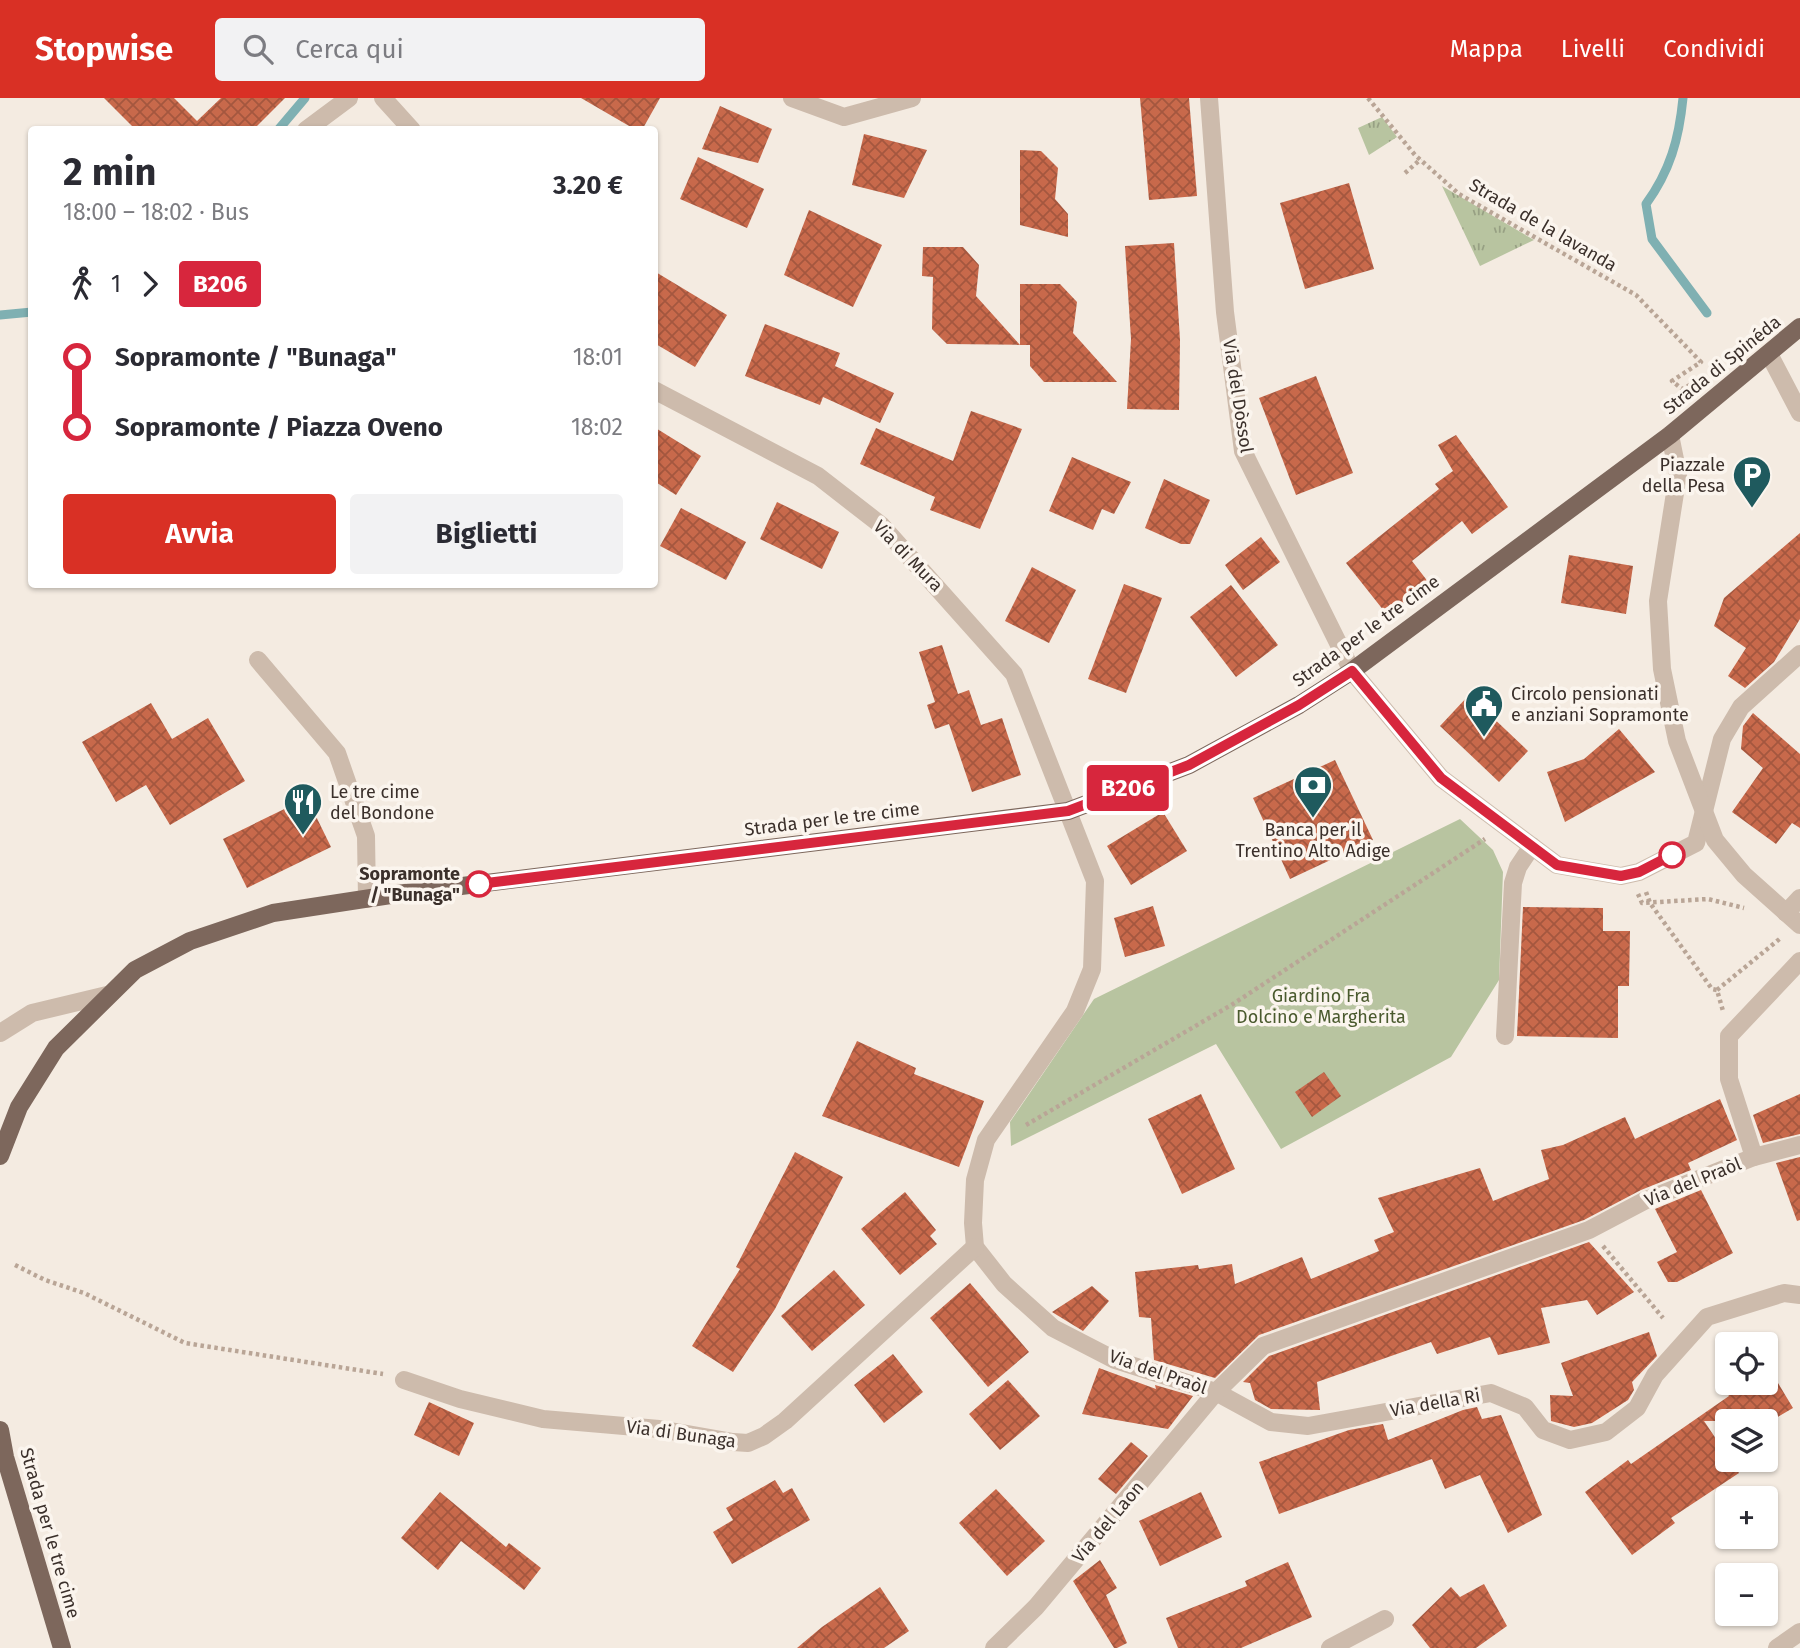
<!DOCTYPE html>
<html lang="it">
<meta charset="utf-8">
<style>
:root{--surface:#fff;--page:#f2f2f3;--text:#2b2b33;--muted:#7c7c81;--accent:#d93025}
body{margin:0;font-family:"Fira Sans",sans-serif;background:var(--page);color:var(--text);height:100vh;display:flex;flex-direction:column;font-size:26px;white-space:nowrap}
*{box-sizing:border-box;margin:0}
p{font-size:23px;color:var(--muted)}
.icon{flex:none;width:38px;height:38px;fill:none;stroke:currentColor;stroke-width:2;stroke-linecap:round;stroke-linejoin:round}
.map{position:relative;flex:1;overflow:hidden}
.side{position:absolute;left:28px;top:28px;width:630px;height:462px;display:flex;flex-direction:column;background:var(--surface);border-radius:7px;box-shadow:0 2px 5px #0004}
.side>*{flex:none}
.badge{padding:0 14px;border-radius:5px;font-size:24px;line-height:46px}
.tools{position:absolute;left:1715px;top:1234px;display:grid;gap:14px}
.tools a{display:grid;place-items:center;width:63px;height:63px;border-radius:7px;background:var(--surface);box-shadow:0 2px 5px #0004;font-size:35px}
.map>.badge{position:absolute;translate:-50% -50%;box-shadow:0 0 0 4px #fff}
.legs{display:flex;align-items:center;gap:10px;height:77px;padding:0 35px;font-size:23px}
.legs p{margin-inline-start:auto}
.overview{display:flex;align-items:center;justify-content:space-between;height:119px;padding:0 35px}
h1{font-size:38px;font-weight:700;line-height:52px}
.action{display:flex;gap:14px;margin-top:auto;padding:14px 35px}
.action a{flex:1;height:80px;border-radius:7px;background:var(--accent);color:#fff;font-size:28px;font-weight:700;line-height:80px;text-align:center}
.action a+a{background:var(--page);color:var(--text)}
ul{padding:0 35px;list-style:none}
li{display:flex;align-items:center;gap:24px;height:70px;font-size:26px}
li i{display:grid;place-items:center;width:10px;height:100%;margin:0 9px;background:currentColor}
li i::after{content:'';width:18px;height:18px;margin:-9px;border:5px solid;border-radius:50%;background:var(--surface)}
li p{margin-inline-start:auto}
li:first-child i{background:linear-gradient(#0000 50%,currentColor 0)}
li:last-child i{background:linear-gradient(currentColor 50%,#0000 0)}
header{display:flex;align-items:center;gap:42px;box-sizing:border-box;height:98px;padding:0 35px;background:var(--accent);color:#fff}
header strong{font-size:33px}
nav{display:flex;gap:38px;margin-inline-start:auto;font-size:24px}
.search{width:490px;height:63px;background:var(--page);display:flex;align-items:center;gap:18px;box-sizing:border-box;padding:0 24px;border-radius:7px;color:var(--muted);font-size:26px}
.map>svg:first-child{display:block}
.grass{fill:url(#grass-tufts)}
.green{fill:#b8c4a0}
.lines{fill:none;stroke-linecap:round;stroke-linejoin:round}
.stream{stroke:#7fb0b2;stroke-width:9}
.building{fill:url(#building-cross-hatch)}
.path{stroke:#b9a596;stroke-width:4.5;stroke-dasharray:3.5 3.5;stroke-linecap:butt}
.minor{stroke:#cdbbac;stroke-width:18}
.major{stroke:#7d675c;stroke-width:18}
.line-1-casing{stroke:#fff;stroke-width:16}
.line-1{stroke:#d7263d;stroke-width:10}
.stop-1-dot{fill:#fff;stroke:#d7263d;stroke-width:3.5}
.labels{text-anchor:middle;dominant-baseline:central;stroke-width:7;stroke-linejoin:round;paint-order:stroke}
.street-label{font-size:18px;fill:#3b302b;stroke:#fbf5ee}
.poi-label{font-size:18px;fill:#3b302b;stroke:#fbf5ee;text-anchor:start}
.stop-label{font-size:18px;font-weight:bold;fill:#3b302b;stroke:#fbf5ee;text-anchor:end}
.park-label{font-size:18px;fill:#4a5a2e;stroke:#fbf5ee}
</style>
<header>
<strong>Stopwise</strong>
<div class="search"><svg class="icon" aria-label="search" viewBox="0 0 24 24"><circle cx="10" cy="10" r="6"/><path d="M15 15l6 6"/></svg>Cerca qui</div>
<nav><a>Mappa</a><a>Livelli</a><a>Condividi</a></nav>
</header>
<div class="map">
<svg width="1800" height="1550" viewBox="0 0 1800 1550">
<defs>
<pattern id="grass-tufts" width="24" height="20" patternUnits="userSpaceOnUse" patternTransform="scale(1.75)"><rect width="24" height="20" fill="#b8c4a0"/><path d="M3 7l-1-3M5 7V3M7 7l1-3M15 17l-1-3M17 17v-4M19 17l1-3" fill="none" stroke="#97a083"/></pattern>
<pattern id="building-cross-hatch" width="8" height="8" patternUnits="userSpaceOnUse" patternTransform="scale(1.75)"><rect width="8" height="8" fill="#c8694b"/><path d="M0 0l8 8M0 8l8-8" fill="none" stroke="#a4573f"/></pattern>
</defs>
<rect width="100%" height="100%" fill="#f4ebe1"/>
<g class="grass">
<polygon points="1382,19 1397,39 1369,57 1358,30"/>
<polygon points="1442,88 1534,142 1480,168"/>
</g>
<polygon class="green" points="1460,721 1493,752 1503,774 1499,882 1451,959 1281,1051 1216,946 1011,1048 1010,1024 1094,901"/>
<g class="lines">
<g class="stream">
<path d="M1683,0C1679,41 1670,73 1646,106L1652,141L1707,215"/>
<polyline points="278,32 305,0"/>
<polyline points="0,217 32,214"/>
</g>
</g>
<g class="building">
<polygon points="104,0 174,0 197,23 221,0 285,0 253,32 136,32"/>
<polygon points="581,0 660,0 642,32 636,32"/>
<polygon points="1140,0 1189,0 1197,98 1149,102"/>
<polygon points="720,8 772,31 758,65 702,51"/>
<polygon points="864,36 927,52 904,100 852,87"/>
<polygon points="1020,52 1041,53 1058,70 1055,101 1068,116 1068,139 1020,127"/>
<polygon points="698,59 764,91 747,130 680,101"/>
<polygon points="1349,85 1374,171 1305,191 1280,105"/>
<polygon points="809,112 882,147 853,209 784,177"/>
<polygon points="1174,145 1180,242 1179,312 1127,311 1131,241 1125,148"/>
<polygon points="923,149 963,149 979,167 976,198 1020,247 1020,186 1060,186 1077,204 1073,235 1117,284 1044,284 1030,268 1030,247 947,246 932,231 933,179 922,178"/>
<polygon points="654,173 727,217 695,269 654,245"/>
<polygon points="765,226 840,255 835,268 894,295 880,325 823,299 820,307 745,278"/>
<polygon points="1316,278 1353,375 1296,397 1259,300"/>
<polygon points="971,313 1022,331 980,431 930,412 935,399 860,366 876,330 953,363"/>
<polygon points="654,329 701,358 676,397 654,383"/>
<polygon points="1456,337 1508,409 1472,436 1462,423 1412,463 1429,485 1388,518 1346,465 1439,391 1435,386 1453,373 1438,347"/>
<polygon points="1072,359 1131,384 1114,416 1102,411 1093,432 1049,413"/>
<polygon points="1164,381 1210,402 1190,446 1181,446 1145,430"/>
<polygon points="777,404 839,434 822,471 760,441"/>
<polygon points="681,410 746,444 726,482 660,448"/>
<polygon points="1800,435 1800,521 1774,564 1745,590 1728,578 1746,550 1714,528 1724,500"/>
<polygon points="1261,439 1280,464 1243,492 1225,467"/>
<polygon points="1569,457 1633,468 1626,516 1561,505"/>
<polygon points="1032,469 1076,492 1049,545 1005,523"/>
<polygon points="1124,486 1162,500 1126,595 1088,581"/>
<polygon points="1231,487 1278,547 1236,579 1190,519"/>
<polygon points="942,547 958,596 969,592 981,627 1002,620 1021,677 972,694 949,626 935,631 927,607 935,604 919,554"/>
<polygon points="1469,597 1528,653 1499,684 1440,628"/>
<polygon points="151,605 172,641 208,620 245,683 170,727 146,687 116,704 82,644"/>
<polygon points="1753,615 1800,656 1800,730 1792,725 1776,746 1732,714 1763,670 1741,651 1743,628"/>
<polygon points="1619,631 1655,674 1565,724 1547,674 1584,661"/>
<polygon points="1335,662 1373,742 1290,781 1253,700"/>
<polygon points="307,700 331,749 247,790 223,741"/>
<polygon points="1163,714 1187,753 1131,787 1107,748"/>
<polygon points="1153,808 1165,848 1125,859 1114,820"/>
<polygon points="1523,809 1603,810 1603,833 1630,833 1629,888 1618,888 1618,940 1517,938"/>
<polygon points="857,943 916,970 914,976 984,1003 959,1069 822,1018"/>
<polygon points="1324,974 1341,998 1312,1019 1295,994"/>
<polygon points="1201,996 1235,1071 1182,1096 1148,1021"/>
<polygon points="1800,996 1800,1036 1763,1045 1753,1017"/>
<polygon points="1720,1001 1737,1042 1688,1065 1691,1072 1641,1092 1584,1122 1259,1237 1215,1280 1154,1262 1151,1220 1139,1219 1135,1174 1198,1167 1199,1171 1232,1166 1235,1186 1302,1159 1311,1181 1379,1153 1374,1142 1394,1134 1378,1100 1480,1070 1493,1103 1549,1081 1541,1052 1563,1047 1625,1019 1635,1041"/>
<polygon points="795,1054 843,1079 775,1211 733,1274 692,1248 740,1171 736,1169"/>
<polygon points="1800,1059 1800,1122 1797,1123 1776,1065"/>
<polygon points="1701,1092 1733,1155 1677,1184 1668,1184 1657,1164 1677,1154 1655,1111"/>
<polygon points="905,1094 936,1132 930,1138 937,1146 900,1177 861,1131"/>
<polygon points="1589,1144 1634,1194 1597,1217 1587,1202 1541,1210 1550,1245 1498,1257 1490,1239 1437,1256 1431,1244 1317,1284 1320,1312 1271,1311 1255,1302 1250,1285 1243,1284 1269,1258"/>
<polygon points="834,1172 865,1207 812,1253 781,1218"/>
<polygon points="970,1185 1029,1254 988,1289 930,1220"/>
<polygon points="1092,1188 1109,1203 1083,1233 1052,1214"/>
<polygon points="1649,1234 1657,1258 1632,1284 1634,1292 1628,1302 1592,1325 1574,1329 1551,1323 1550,1297 1573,1298 1561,1265"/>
<polygon points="893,1256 923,1294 884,1325 854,1287"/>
<polygon points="1766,1265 1793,1310 1771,1323 1704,1323 1739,1375 1671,1420 1675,1425 1632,1457 1585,1394 1628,1362 1631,1366 1729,1298 1718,1281 1727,1276 1727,1284 1766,1284"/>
<polygon points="1099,1270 1156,1291 1155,1287 1193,1298 1168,1331 1082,1316"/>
<polygon points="1008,1282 1040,1318 1000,1352 969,1316"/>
<polygon points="429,1304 474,1325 459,1358 414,1337"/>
<polygon points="1477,1309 1482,1321 1501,1317 1542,1417 1508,1435 1480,1377 1445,1391 1432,1361 1279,1416 1259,1364 1349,1332 1383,1326 1388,1342 1463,1312"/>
<polygon points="1131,1344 1148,1358 1116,1396 1098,1381"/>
<polygon points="775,1382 783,1395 792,1390 810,1422 732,1466 713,1434 733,1422 726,1410"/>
<polygon points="996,1391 1045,1443 1007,1478 959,1425"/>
<polygon points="440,1394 506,1449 509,1445 541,1470 524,1492 461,1443 438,1472 401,1440"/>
<polygon points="1201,1394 1222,1439 1160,1468 1139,1423"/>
<polygon points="1100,1462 1117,1490 1106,1497 1127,1545 1117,1550 1114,1550 1073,1483"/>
<polygon points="1288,1464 1312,1519 1241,1550 1178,1550 1166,1520 1247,1488 1245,1483"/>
<polygon points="1484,1486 1507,1528 1476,1550 1430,1550 1412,1527 1451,1489 1460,1499"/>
<polygon points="880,1489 909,1533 884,1550 797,1550 822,1529"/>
</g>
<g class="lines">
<g class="path">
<polyline points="1368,0 1415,57 1459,96 1636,197 1701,264 1672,283 1682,291 1694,285"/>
<polyline points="1405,75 1421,61"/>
<polyline points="1646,794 1650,805 1712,891 1717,892 1723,913"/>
<polyline points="1638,796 1642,805 1708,801 1744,810"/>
<polyline points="1717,892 1782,839"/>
<polyline points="1026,1027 1233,906 1485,741"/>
<polyline points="1603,1148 1663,1220"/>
<polyline points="15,1167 45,1182 84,1195 185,1245 383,1276"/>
</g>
<g class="minor">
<polyline points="383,0 412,32"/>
<polyline points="792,0 844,19 912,0"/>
<polyline points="1209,0 1225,214 1243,353 1352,573 1441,680 1557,767 1621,778 1639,774 1696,745 1722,641 1741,609 1800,556"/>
<polyline points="306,32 349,0"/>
<polyline points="1769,256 1800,315"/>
<polyline points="654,292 818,378 881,427 1014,576 1095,783 1092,871 1075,913 986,1042 975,1082 973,1125 975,1149 1004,1186 1053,1230 1115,1262 1216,1294 1271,1324 1308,1328 1491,1295 1525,1309 1543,1332 1570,1342 1606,1334 1637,1310 1655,1277 1707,1219 1784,1195 1800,1197"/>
<polyline points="1670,337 1678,376 1658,503 1662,571 1677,643 1715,742 1744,777 1800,827"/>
<polyline points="258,562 337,655 366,738 367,801"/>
<polyline points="1786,815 1800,800"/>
<polyline points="0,935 32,915 107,897"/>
<polyline points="1505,938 1513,785 1518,769 1532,748"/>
<polyline points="1754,1059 1729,981 1729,938 1800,863"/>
<polyline points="404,1282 460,1301 543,1321 659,1331 733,1344 748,1345 764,1338 785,1323 975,1149"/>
<polyline points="994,1550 1036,1509 1216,1294 1263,1248 1589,1132 1646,1102 1754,1059 1800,1047"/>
<polyline points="1330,1550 1385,1521"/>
<polyline points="1777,1550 1800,1534"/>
</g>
<g class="major">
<polyline points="0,1058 19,1009 56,950 135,872 190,843 273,815 397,796 1068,713 1189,667 1299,607 1352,573 1670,337 1800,229"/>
<polyline points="0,1332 5,1359 62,1550"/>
</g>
</g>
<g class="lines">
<g class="line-1-casing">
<polyline id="line-1" points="479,786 1068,713 1189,667 1299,607 1352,573 1441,680 1557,767 1621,778 1639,774 1672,757"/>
</g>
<use href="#line-1" class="line-1"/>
</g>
<defs>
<g id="parking-pin" transform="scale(2.0125)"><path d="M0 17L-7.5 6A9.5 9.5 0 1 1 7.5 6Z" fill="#1f5a5e" stroke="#fbf5ee"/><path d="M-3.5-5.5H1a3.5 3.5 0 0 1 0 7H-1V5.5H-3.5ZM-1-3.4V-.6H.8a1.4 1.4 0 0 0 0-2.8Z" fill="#fff"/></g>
<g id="civic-pin" transform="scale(2.0125)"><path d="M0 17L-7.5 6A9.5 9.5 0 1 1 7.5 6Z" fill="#1f5a5e" stroke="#fbf5ee"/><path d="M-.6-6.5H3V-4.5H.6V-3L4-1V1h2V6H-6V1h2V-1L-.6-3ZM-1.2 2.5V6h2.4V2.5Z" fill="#fff"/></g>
<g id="bank-pin" transform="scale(2.0125)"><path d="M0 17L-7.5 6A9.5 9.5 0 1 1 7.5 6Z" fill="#1f5a5e" stroke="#fbf5ee"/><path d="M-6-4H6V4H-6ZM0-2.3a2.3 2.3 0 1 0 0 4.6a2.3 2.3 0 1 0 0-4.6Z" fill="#fff"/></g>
<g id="restaurant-pin" transform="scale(2.0125)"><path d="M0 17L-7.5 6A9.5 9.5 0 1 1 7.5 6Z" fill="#1f5a5e" stroke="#fbf5ee"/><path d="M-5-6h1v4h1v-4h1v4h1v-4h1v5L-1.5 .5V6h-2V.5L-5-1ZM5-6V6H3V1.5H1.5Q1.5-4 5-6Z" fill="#fff"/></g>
</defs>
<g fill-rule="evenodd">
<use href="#parking-pin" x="1752" y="377"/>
<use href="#civic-pin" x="1484" y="606"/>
<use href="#bank-pin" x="1313" y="687"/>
<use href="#restaurant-pin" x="303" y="704"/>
</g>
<g class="stop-1-dot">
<circle cx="1672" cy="757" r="12"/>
<circle cx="479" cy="786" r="12"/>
</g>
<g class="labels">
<g class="street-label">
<text transform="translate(1543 127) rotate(30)">Strada de la lavanda</text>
<text transform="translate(1722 267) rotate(-39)">Strada di Spinéda</text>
<text transform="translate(1238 298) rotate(81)">Via del Dòssol</text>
<text transform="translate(908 458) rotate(46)">Via di Mura</text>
<text transform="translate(1366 533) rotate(-36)">Strada per le tre cime</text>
<text transform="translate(832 721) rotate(-7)">Strada per le tre cime</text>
<text transform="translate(1693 1084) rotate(-22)">Via del Praòl</text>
<text transform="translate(1158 1274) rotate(19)">Via del Praòl</text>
<text transform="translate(1435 1305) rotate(-10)">Via della Ri</text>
<text transform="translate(681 1336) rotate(8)">Via di Bunaga</text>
<text transform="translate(1108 1424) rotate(-50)">Via del Laon</text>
<text transform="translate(50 1435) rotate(74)">Strada per le tre cime</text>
</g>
<g class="poi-label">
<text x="1725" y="367" text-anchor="end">Piazzale<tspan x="1725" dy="21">della Pesa</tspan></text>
<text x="1511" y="596">Circolo pensionati<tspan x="1511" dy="21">e anziani Sopramonte</tspan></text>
<text x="330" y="694">Le tre cime<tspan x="330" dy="21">del Bondone</tspan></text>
<text x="1313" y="732" text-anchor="middle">Banca per il<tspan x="1313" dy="21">Trentino Alto Adige</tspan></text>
</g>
<g class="stop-label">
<text x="460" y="776">Sopramonte<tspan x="460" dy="21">/ "Bunaga"</tspan></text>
</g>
<g class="park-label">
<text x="1321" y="898">Giardino Fra<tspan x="1321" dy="21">Dolcino e Margherita</tspan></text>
</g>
</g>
</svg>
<div class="tools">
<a><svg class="icon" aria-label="locate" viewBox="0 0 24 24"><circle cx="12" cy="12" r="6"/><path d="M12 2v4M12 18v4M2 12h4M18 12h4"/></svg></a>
<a><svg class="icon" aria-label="layers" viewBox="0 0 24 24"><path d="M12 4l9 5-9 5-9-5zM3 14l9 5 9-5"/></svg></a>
<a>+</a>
<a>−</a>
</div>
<b class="badge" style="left:1128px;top:690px;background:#d7263d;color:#fff">B206</b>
<section class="side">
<div class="overview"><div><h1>2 min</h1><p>18:00 – 18:02 · Bus</p></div><b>3.20 €</b></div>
<div class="legs"><svg class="icon" aria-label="walk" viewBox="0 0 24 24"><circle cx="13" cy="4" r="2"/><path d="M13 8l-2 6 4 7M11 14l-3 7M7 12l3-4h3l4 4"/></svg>1<svg class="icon" aria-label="forward" viewBox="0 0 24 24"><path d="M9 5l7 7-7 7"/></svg><b class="badge" style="background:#d7263d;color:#fff">B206</b></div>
<ul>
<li><i style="color:#d7263d"></i><b>Sopramonte / &quot;Bunaga&quot;</b><p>18:01</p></li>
<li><i style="color:#d7263d"></i><b>Sopramonte / Piazza Oveno</b><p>18:02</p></li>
</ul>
<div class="action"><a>Avvia</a><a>Biglietti</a></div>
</section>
</div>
